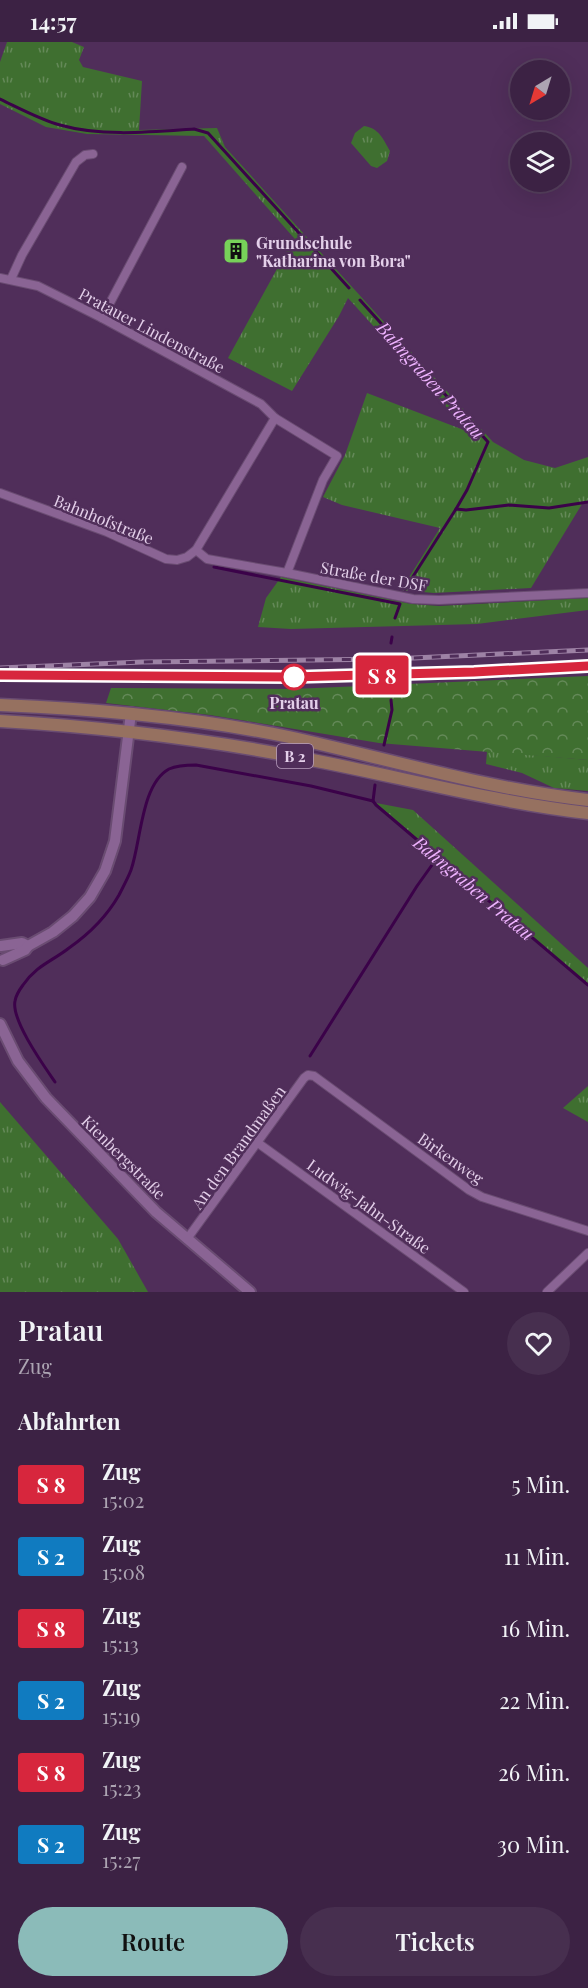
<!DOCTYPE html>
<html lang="de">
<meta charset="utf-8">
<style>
:root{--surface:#3c2244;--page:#472f4f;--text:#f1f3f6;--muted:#aca4b2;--line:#553f5d;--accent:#8bbbb9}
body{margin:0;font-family:"Playfair Display",serif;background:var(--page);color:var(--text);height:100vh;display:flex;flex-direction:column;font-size:22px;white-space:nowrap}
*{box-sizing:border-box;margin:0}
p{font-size:20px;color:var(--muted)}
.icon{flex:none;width:33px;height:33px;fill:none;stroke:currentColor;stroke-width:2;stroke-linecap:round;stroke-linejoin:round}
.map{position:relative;height:1250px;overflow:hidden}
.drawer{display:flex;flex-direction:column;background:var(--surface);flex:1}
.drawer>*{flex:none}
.badge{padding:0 12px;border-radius:4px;font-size:21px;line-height:39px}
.needle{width:39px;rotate:218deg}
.controls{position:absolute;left:510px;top:18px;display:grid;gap:12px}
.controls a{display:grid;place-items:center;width:60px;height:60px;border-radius:50%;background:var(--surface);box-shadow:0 6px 24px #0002,0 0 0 2px var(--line);font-size:30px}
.map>.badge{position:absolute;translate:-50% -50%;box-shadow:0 0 0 3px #fff}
h2{padding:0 18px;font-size:22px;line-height:54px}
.round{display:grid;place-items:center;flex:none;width:63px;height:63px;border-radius:32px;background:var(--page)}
.headline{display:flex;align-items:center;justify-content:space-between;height:102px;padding:0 18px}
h1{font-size:28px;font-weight:600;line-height:45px}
.button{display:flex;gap:12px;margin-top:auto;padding:12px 18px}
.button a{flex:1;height:69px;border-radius:36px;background:var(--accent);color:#111;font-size:24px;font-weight:600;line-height:69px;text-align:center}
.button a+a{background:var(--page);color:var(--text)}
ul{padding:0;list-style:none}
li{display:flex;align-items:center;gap:18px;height:72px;padding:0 18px}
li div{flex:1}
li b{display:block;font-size:22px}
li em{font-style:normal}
li .badge{min-width:66px;font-weight:700;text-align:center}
.status{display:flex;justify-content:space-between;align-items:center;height:42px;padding:0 30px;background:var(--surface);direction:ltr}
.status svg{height:16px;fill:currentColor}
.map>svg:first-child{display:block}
.grass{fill:url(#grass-tufts)}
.forest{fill:url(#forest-crowns)}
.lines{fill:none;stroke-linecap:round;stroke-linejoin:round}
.stream{stroke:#3b0249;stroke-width:3}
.minor-casing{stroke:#6a4c72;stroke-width:10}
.secondary-casing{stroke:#6a4c72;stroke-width:14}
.primary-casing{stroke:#6a4c72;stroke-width:15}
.minor{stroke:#8a6494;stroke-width:8}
.secondary{stroke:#8a6494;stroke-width:10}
.primary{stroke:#967160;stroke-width:12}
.rail-casing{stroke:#9d82a5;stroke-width:5}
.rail{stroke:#502e5a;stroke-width:3;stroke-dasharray:9;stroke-linecap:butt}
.line-casing{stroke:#fff;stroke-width:14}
.line{stroke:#d7263d;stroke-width:9}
.stop-dot{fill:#fff;stroke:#d7263d;stroke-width:3}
.labels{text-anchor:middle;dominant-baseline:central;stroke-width:5;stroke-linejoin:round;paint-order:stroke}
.shield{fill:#502e5a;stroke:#b89fbf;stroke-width:1.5}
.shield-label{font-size:15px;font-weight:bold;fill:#e4d0ea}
.poi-label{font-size:16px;font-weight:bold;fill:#e4d0ea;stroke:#502e5a;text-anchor:start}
.street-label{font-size:16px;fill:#e4d0ea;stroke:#502e5a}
.stop-label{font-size:16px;font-weight:bold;fill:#e4d0ea;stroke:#502e5a}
.water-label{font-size:18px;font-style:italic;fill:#eeb2fe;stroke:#502e5a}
</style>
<div class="status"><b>14:57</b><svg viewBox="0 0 49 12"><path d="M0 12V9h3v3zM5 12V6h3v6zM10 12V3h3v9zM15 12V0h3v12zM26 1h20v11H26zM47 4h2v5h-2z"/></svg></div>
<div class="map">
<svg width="588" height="1250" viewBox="0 0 588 1250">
<defs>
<pattern id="grass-tufts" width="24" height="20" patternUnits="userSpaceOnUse" patternTransform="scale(1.5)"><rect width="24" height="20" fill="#3f6f30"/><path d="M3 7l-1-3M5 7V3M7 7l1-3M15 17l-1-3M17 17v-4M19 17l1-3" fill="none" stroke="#648958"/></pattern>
<pattern id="forest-crowns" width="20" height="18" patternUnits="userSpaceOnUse" patternTransform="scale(1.5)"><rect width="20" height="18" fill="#3f6f30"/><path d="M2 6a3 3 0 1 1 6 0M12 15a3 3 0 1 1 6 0" fill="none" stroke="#648958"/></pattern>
</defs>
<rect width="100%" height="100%" fill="#502e5a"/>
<g class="grass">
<polygon points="7,0 72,0 84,5 79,18 83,25 142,39 139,88 217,86 225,105 493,400 524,418 555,426 588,415 588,461 582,462 531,546 434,551 401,548 440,486 342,463 323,455 345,413 367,351 469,390 348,256 339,274 292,349 228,316 294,196 204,94 87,92 46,85 0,62 0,20"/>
<path d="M364,84C379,86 383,97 390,109L387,119L377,126L371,124L351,101L355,91Z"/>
<polygon points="281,535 411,562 439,564 588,556 588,568 477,582 291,587 258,585 266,556"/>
<polygon points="487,709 588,718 588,749 554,746 522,731 486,722"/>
<polygon points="376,761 413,768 588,926 588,943"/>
<polygon points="588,1044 588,1080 563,1066"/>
<polygon points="0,1060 118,1197 148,1250 0,1250"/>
</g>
<polygon class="forest" points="588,634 588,718 379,701 210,673 106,661 111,646 293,647"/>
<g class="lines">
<g class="stream">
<path d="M0,57C19,66 39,77 60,83C102,95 151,90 194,87L208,91L349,246"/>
<polyline points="360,258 488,400 467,448 456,467 405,547"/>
<polyline points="456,467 466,468 509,463 549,466 588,460"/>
<polyline points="214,525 400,562 395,576"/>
<polyline points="391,601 392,595"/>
<polyline points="384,703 392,668 391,658"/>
<polyline points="375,743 373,759 376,763 588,943"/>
<polyline points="310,1014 417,844 437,816"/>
<path d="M55,1040C44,1024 11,978 15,959C16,953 20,947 23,943C37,923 51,920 69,906C89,892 107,874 119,853C123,845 128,836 131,828C141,800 141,742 169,727C178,723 187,723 196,723L311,744L373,759"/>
</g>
<g class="minor-casing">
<g id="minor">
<polyline points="0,236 38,244 102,276 261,362 275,376 337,414 323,438 287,531"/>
<polyline points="11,237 22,213 76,120 85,113 93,112"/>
<polyline points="102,276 182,125"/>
<polyline points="0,451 107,490 166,517 177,518 187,515 196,508 275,376"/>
<polyline points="196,508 207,517 287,531 413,557 439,558 588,551"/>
<polyline points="258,1101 464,1250"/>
<polyline points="187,1197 304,1036 308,1033 314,1034 469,1148 482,1155 588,1189"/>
<polyline points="547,1250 588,1211"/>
</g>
</g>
<g class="secondary-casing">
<g id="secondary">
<polyline points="1,904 22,901 28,904"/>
<polyline points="3,918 25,908 28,904 53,890 73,874 90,855 105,829 115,799 131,671"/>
<polyline points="0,982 18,1019 46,1056 156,1170 250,1250"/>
</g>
</g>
<g class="primary-casing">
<g id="primary">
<path d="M0,663C97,667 194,675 289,695C389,717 487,747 588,758"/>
<path d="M0,679C103,685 205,697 307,717C401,735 493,760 588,771"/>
</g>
</g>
<use href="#minor" class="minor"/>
<use href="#secondary" class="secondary"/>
<use href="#primary" class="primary"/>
<g class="rail-casing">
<g id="rail">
<polyline points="0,626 142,620 392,617 588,608"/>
<path d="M39,634C222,636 405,635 588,624"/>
</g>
</g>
<use href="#rail" class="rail"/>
</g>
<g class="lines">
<g class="line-casing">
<polyline id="line" points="0,633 292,635 474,630 588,624"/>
</g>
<use href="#line" class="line"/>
</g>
<defs>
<g id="building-square" transform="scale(1.35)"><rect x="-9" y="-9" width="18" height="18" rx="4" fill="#77d259" stroke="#502e5a"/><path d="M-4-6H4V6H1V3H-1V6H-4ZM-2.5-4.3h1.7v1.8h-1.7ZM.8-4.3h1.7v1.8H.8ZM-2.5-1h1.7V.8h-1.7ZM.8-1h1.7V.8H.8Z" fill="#111"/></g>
</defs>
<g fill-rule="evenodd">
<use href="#building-square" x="236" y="209"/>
</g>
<circle class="stop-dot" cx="294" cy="635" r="12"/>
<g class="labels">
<rect class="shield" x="277" y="702" width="36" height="24" rx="4.5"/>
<g class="shield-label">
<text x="295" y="714">B 2</text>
</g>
<g class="poi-label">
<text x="256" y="200">Grundschule<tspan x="256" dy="18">"Katharina von Bora"</tspan></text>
</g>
<g class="street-label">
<text transform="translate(152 288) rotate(28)">Pratauer Lindenstraße</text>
<text transform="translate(104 477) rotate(22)">Bahnhofstraße</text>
<text transform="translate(374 534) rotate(10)">Straße der DSF</text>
<text transform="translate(238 1105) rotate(-54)">An den Brandmaßen</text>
<text transform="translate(124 1115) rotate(45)">Kienbergstraße</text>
<text transform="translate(451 1116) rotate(35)">Birkenweg</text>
<text transform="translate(369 1164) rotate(36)">Ludwig-Jahn-Straße</text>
</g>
<g class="stop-label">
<text x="294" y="660">Pratau</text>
</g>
<g class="water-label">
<text transform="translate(431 338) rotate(48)">Bahngraben Pratau</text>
<text transform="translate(474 846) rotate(40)">Bahngraben Pratau</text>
</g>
</g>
</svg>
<div class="controls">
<a><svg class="needle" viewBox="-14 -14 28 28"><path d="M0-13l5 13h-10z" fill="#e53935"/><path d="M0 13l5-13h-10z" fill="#aca4b2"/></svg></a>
<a><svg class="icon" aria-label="layers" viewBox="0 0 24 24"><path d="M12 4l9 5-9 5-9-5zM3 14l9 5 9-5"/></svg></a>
</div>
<b class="badge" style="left:382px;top:633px;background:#d7263d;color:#fff">S 8</b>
</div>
<section class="drawer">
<div class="headline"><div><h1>Pratau</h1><p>Zug</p></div><a class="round"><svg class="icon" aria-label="heart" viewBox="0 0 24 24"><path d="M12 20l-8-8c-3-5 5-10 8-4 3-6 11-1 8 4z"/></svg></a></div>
<h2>Abfahrten</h2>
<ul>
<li><span class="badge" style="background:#d7263d;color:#fff">S 8</span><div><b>Zug</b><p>15:02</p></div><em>5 Min.</em></li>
<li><span class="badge" style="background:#107bc0;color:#fff">S 2</span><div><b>Zug</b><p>15:08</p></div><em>11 Min.</em></li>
<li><span class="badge" style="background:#d7263d;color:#fff">S 8</span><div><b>Zug</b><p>15:13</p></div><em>16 Min.</em></li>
<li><span class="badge" style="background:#107bc0;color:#fff">S 2</span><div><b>Zug</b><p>15:19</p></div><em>22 Min.</em></li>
<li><span class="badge" style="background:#d7263d;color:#fff">S 8</span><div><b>Zug</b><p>15:23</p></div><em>26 Min.</em></li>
<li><span class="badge" style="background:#107bc0;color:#fff">S 2</span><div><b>Zug</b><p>15:27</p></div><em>30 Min.</em></li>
</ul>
<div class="button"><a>Route</a><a>Tickets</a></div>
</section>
